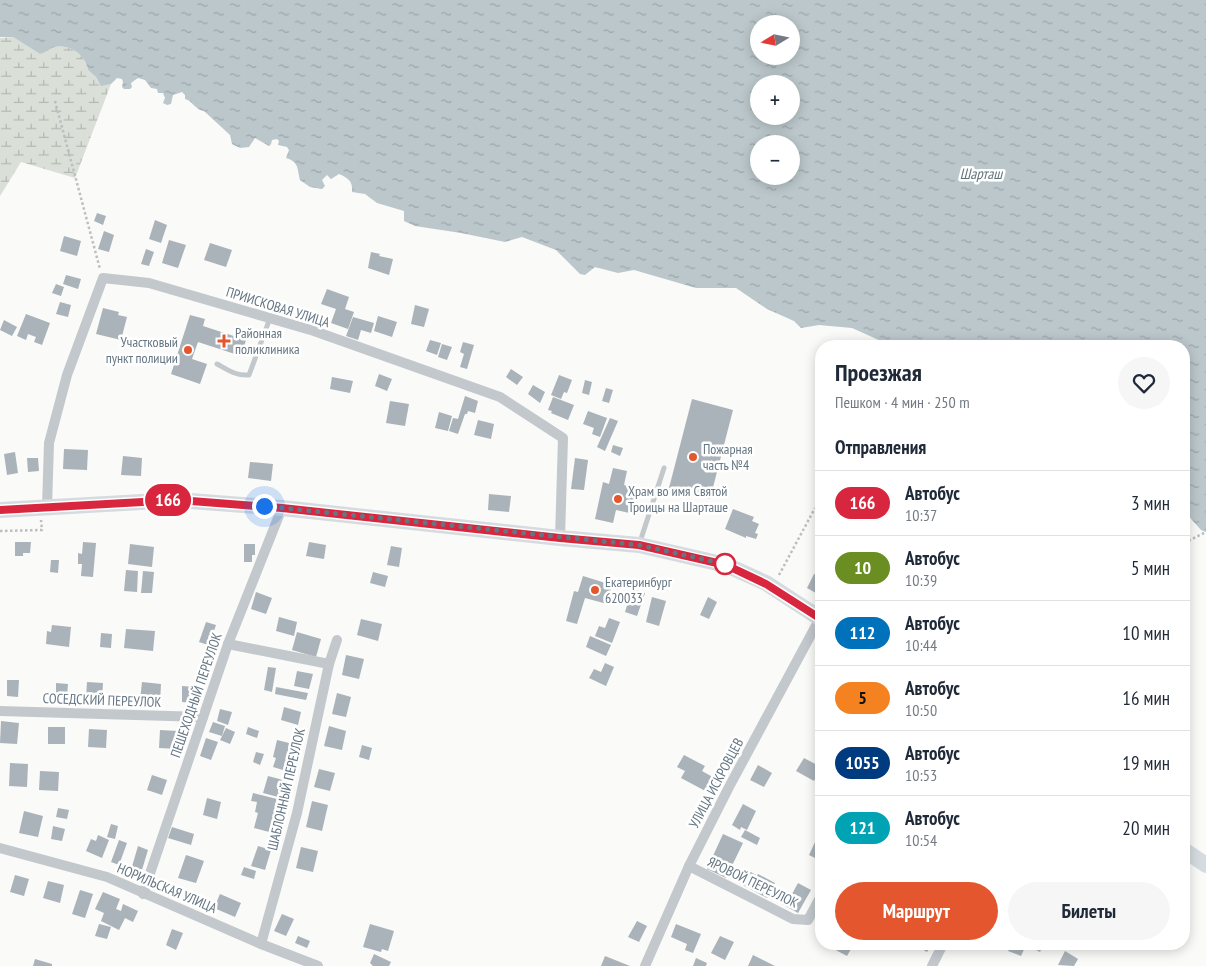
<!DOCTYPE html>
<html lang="ru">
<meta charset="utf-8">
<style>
:root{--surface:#fff;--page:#f6f6f7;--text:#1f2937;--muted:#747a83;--line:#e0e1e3;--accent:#e4572e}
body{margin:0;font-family:"PT Sans Narrow",sans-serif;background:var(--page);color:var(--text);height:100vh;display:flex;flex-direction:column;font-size:19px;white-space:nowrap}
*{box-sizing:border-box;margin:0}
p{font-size:16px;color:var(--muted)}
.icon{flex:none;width:28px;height:28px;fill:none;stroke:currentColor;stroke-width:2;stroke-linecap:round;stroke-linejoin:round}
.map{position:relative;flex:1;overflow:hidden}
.drawer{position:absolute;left:815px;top:340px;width:375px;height:610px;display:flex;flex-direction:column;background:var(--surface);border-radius:20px;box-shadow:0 2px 12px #0003}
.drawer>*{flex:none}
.badge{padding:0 10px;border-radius:16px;font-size:18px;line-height:32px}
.needle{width:32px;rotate:260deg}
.tools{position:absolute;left:750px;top:15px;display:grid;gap:10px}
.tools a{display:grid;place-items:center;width:50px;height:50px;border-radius:50%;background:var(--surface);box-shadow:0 2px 12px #0003;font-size:25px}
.you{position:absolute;width:25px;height:25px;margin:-12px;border:4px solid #fff;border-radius:50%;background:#1a73e8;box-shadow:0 0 0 8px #1a73e833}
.map>.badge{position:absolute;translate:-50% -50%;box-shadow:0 0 0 2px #fff}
h2{padding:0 20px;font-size:19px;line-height:45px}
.round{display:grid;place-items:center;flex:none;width:52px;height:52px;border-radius:26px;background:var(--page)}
.summary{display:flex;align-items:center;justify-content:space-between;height:85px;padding:0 20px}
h1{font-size:24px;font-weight:600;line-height:38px}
.button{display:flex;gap:10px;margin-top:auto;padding:10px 20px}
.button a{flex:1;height:58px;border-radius:30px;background:var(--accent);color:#fff;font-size:20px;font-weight:600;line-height:58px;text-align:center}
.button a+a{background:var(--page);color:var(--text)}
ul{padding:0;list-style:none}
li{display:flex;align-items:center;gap:15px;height:65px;padding:0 20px;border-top:1px solid var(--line)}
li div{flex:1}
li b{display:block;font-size:19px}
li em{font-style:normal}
li .badge{min-width:55px;font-weight:700;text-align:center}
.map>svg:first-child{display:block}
.wetland{fill:url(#wetland-marsh)}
.water{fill:url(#water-ripples);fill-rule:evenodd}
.building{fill:#aab3b9}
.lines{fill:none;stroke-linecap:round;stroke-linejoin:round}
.path{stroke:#bbbfc2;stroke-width:2.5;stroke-dasharray:2.5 2.5;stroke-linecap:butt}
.lane{stroke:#c3c8cc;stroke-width:5}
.street{stroke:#c3c8cc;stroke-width:10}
.primary{stroke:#d6dbdf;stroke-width:16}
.line-casing{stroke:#fff;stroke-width:11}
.line{stroke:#d7263d;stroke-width:8}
.walk{stroke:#657683;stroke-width:5;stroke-dasharray:0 9}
.poi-dot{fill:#e4572e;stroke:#fff;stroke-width:2}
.stop-dot{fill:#fff;stroke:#d7263d;stroke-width:2.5}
.labels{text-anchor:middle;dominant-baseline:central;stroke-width:5;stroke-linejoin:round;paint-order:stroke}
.street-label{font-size:14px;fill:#657683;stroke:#fff}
.poi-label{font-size:14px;fill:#657683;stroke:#fff;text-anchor:start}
.water-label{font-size:15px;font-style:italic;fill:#60757c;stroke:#fff}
</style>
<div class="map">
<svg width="1206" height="966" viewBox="0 0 1206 966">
<defs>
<pattern id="wetland-marsh" width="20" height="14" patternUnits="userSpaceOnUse" patternTransform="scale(1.25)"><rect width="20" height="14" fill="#dadfd7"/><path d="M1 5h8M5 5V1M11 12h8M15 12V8" fill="none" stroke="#b4b9b4"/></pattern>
<pattern id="water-ripples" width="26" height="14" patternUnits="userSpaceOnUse" patternTransform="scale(1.25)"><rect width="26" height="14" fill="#bbc7cb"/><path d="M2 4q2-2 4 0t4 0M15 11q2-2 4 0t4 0" fill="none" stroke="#9ca6aa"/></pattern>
</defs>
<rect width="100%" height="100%" fill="#fafaf8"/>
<path class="wetland" d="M13,37L40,54C46,53 49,49 55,47C70,44 86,55 88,70L96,77L101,85L111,84L75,178L21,162L0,196V38Z"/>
<path class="water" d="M0,0H1206V532L1201,530L1184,511V346H925L923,344L892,346L852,328L819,325L801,328L794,321L767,309L736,288H696L634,270L618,273L595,267L585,275L580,274L556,250L522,237L505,242L461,233L415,226L404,221V211L377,203L365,194L352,192C353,181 348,178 339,174L331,179L327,175L322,180L325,186L322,189L310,187L300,180C297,168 299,162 286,158L289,150L287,147L278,145L279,141L277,139L272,140L271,144L269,146L255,138L249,147L240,148L232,144L230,135L204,111C195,110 193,101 185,99V95L182,92L173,95L171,104L167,105L163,103L165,98L163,93H158L157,89L151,88L145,80L138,78L131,83L132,87L130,89H124L122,87L123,82L122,79L117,78L111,84L101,86L96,77L88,70C86,55 70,44 55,47C49,49 46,53 40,54L13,37H0ZM759,24H791V56H759ZM759,84H791V116H759ZM759,144H791V176H759Z"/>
<g class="building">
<polygon points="97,213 106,216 103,225 94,221"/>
<polygon points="155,220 167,225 161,243 149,239"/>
<polygon points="104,231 114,235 109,252 98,249"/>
<polygon points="64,236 81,241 77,256 60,251"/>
<polygon points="169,240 186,245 178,268 162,263"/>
<polygon points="210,243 232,250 226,267 204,260"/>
<polygon points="146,249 154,252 149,266 141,264"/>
<polygon points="371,252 380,254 379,256 393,259 389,275 368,268"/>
<polygon points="66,275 81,279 78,289 63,284"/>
<polygon points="56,284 64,287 61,296 52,293"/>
<polygon points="327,289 349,297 345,309 354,312 348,329 331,323 336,309 321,304"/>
<polygon points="60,302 71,305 68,317 56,314"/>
<polygon points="415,305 429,309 424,327 411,324"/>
<polygon points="103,308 119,312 118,315 127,317 121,340 96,334"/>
<polygon points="26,314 50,323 42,345 34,342 36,337 28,334 26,340 17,336"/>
<polygon points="190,315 205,319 203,326 246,340 241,356 198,342 192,359 207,364 200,384 171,374"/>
<polygon points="378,316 397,322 392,337 374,331"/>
<polygon points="353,317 374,323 371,333 361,330 358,340 346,336"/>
<polygon points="4,320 17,327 12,336 0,330"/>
<polygon points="430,340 441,343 437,355 426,351"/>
<polygon points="463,342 474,345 467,369 460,367 464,354 460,352"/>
<polygon points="442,344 452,347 447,360 438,357"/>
<polygon points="511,369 523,377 517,385 506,377"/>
<polygon points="379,374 392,379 387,391 375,386"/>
<polygon points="559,375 572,380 567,393 564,392 561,399 551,395"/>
<polygon points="332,377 353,381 350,393 330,389"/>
<polygon points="585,380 592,382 589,395 582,393"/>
<polygon points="533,385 545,392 540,403 528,394"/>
<polygon points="606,388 613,390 609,403 602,401"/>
<polygon points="465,396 478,401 475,413 468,411 467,414 465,414 458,434 449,431 453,418 458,419"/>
<polygon points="553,397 574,405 568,420 551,413 552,411 548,410"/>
<polygon points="692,399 733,410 710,499 669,488"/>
<polygon points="390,401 409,404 405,426 386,423"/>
<polygon points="588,411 607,418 600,437 592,434 594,428 583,424"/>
<polygon points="439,412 452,416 448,431 435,428"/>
<polygon points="610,418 618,421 605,451 597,447"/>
<polygon points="478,420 494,424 491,439 474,435"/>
<polygon points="613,445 623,448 620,456 611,452"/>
<polygon points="64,449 88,450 87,470 63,469"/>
<polygon points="15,452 18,473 7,475 4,454"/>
<polygon points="123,456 142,458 141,476 121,475"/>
<polygon points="27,458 38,458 39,471 28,472"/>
<polygon points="575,458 588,460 584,490 571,489"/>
<polygon points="250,462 273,464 271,481 248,478"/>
<polygon points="613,468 627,471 624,485 639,489 634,514 616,510 613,523 595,519 603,482 609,484"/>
<polygon points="489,494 511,496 509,512 488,510"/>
<polygon points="733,509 754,517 752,521 759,524 755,533 758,534 756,539 746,536 746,538 725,529"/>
<polygon points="15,542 31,542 30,553 23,553 23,556 15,556"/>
<polygon points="83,542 96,543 93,577 81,576 82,564 78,564 78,553 82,554"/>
<polygon points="309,542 326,545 324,559 306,556"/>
<polygon points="130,544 154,547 152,567 128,564"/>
<polygon points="244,544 255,544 255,555 252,555 252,562 244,562"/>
<polygon points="391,546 402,548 399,567 387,565"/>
<polygon points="51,560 59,560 58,573 50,572"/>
<polygon points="126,570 138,571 137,592 124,591"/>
<polygon points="143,571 154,572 152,593 141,593"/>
<polygon points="373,572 388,576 385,587 370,583"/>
<polygon points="814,574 821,577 821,596 807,588"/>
<polygon points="583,576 612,585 607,604 585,598 577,624 566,621 574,591 578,592"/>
<polygon points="632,589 645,593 637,616 625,612"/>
<polygon points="256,592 272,598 266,614 251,609"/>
<polygon points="652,597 666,601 659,626 646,622"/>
<polygon points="708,597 717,602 709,619 700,615"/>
<polygon points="279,617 297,622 294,636 276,631"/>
<polygon points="609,618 620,622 612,643 595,636 599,626 605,628"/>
<polygon points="361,619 382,624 378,641 357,635"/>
<polygon points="206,622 216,625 213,634 218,636 214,647 199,642"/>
<polygon points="52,625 71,627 69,647 46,644 47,631 51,632"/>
<polygon points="126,629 155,631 153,651 124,648"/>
<polygon points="297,632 321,639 316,657 292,650"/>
<polygon points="101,633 112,634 111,648 100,647"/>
<polygon points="590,636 611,645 606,656 586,647"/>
<polygon points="346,655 364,659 359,679 342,675"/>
<polygon points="605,663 614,667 606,686 589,678 594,669 601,672"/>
<polygon points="268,667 276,668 272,692 264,690"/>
<polygon points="297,671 313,674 309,689 294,686"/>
<polygon points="7,680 19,680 18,697 7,696"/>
<polygon points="87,682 103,683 102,700 86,699"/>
<polygon points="142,682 161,684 160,702 140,700"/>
<polygon points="56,683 68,684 67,696 56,695"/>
<polygon points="182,686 195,687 194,703 182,702"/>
<polygon points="276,687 308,693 306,700 275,694"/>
<polygon points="337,693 351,697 346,717 332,714"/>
<polygon points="284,707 301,712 298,725 281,720"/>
<polygon points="220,709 232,712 228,725 217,721"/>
<polygon points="1,721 19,723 17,744 0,743"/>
<polygon points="213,722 225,726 222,736 209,732"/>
<polygon points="329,726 346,731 342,750 324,746"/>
<rect x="48" y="727" width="17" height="17"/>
<polygon points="248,727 259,731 257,738 246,734"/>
<polygon points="226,728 235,732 230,744 220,740"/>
<polygon points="89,729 107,730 106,748 88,747"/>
<polygon points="160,730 178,731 177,749 159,748"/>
<polygon points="206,738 218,742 211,760 200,756"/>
<polygon points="277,740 293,744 288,762 295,764 293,773 273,767 276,758 273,757"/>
<polygon points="362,745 372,748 369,760 359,757"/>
<polygon points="256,752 264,754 260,765 253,762"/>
<polygon points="684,755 705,766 702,771 718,780 711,794 681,778 685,771 677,767"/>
<polygon points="804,758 821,767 814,781 796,771"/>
<polygon points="10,763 28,764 27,787 9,786"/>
<polygon points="758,765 772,773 764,787 750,780"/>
<polygon points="319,769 335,773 330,791 314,787"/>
<polygon points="40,771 59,772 58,791 39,790"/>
<polygon points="152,775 167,780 162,795 147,790"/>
<polygon points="268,776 287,781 282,798 263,793"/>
<polygon points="253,793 277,799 276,804 285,806 281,819 277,818 273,833 254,828 258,813 255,812 257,802 251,801"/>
<polygon points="207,798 221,802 217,819 203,815"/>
<polygon points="312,801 328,805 322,831 306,827"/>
<polygon points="743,804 756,811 747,830 741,827 740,830 732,825"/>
<polygon points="58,808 69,810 67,819 56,817"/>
<polygon points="24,811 43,816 38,837 19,833"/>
<polygon points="111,824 118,826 115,839 107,837"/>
<polygon points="53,826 65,829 62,841 51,839"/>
<polygon points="172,827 194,834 191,845 168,838"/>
<polygon points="745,830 760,838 757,845 741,837"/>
<polygon points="723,834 743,843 726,878 707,869"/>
<polygon points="98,835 109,840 102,858 86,851 91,839 96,841"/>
<polygon points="821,838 821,861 809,855 816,840 819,842"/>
<polygon points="119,840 127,843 119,865 111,862"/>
<polygon points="138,846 148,850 141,873 131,870"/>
<polygon points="258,846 271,850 265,870 251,866"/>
<polygon points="301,847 318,851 313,872 296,868"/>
<polygon points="186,855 204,861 196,883 178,878"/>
<polygon points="244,867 256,871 254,879 241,875"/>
<polygon points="740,868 746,872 743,878 745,879 749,871 756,875 748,888 734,880"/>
<polygon points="758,874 775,883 767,898 750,889"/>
<polygon points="15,875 29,879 24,896 10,892"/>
<polygon points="48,881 64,885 60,903 43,898"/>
<polygon points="798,883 811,890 798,913 778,902 785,890 792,894"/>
<polygon points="80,890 93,894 85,918 72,914"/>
<polygon points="103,892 120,899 116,909 121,911 123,904 138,911 133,922 125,918 119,930 101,921 104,913 95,909"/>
<polygon points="220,894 241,903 235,917 214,908"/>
<polygon points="282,914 294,919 286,936 274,931"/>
<polygon points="637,921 647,926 639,942 628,937"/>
<polygon points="99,924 111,927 107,939 95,936"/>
<polygon points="370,924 394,931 388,951 382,949 381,952 363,947"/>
<polygon points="676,924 701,934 693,953 685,950 687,944 671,937"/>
<polygon points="172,929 183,933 176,950 166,945"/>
<polygon points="298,936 310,941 307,948 295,943"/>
<polygon points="720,936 734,942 725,960 711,953"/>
<polygon points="834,944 840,944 851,949 847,956 832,948"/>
<polygon points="918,944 932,944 927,952 917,946"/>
<polygon points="1011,944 1044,944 1040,952 1026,945 1021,956 1008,951"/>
<polygon points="1065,951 1078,959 1074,966 1058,965"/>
<polygon points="374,954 391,962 389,966 373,966 370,963"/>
<polygon points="753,955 775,966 748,966"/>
<polygon points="605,956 630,966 601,966"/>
<polygon points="696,958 707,963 706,966 693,966"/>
<polygon points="35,959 52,964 52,966 33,966"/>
</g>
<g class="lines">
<g class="path">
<polyline points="55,101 100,269"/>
<polyline points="0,531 42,530 41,520"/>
<polyline points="1184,543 1206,532"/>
<polyline points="779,575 815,508"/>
</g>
<g class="lane">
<path d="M217,364C228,370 236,376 249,375L270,318"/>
<polyline points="640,542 664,468"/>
</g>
<g class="street">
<polyline points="47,507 49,443 67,375 103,278 149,283 314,331 500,397 563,438 560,538"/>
<polyline points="228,644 329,664"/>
<polyline points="0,711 203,717"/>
<polyline points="0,848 107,877 261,944 318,966"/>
<polyline points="689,866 793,919 808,920 821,896"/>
<polyline points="143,894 228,644 282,508"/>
<polyline points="261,944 297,813 329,664 337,640"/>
<polyline points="645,966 689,866 729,787 820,618"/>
<polyline points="932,966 943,944"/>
</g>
<g class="primary">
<polyline points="0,510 177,500 282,508 560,538 639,545 726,565 766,583 821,619"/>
<polyline points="1184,850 1206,865"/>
</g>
</g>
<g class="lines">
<g class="line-casing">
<polyline id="line" points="0,510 178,500 282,508 560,538 639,545 726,565 766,584 821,619"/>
</g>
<use href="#line" class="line"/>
<polyline class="walk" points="264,506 639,545 725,564"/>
</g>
<g class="poi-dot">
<path d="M221.5 333.5h5v5h5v5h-5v5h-5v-5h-5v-5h5z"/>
<circle cx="188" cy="350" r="5"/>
<circle cx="693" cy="457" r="5"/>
<circle cx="618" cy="499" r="5"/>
<circle cx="595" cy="590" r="5"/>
</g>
<circle class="stop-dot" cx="725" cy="564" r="10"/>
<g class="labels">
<g class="street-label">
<text transform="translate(278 307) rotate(17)">ПРИИСКОВАЯ УЛИЦА</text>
<text transform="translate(196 695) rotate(-71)">ПЕШЕХОДНЫЙ ПЕРЕУЛОК</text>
<text transform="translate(102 700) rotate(2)">СОСЕДСКИЙ ПЕРЕУЛОК</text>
<text transform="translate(716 783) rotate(-62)">УЛИЦА ИСКРОВЦЕВ</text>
<text transform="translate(286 789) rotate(-77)">ШАБЛОННЫЙ ПЕРЕУЛОК</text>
<text transform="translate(753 882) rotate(26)">ЯРОВОЙ ПЕРЕУЛОК</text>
<text transform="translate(167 888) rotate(23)">НОРИЛЬСКАЯ УЛИЦА</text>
</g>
<g class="poi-label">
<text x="235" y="333">Районная<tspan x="235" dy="16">поликлиника</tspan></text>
<text x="178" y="342" text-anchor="end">Участковый<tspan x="178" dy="16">пункт полиции</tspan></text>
<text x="703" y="449">Пожарная<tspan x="703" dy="16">часть №4</tspan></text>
<text x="628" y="491">Храм во имя Святой<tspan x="628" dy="16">Троицы на Шарташе</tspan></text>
<text x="605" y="582">Екатеринбург<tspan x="605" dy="16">620033</tspan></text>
</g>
<g class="water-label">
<text x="981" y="173">Шарташ</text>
</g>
</g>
</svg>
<div class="tools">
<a><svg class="needle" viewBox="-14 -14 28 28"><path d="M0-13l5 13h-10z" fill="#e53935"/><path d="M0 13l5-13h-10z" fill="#747a83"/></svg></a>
<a>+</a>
<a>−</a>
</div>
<div class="you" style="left:264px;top:506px"></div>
<b class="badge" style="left:168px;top:500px;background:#d7263d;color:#fff">166</b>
<section class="drawer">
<div class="summary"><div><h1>Проезжая</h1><p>Пешком · 4 мин · 250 m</p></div><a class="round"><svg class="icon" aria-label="heart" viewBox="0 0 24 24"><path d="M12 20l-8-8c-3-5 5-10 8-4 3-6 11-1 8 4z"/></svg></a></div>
<h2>Отправления</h2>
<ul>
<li><span class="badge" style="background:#d7263d;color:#fff">166</span><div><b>Автобус</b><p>10:37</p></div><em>3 мин</em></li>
<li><span class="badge" style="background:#6b8e23;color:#fff">10</span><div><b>Автобус</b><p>10:39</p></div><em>5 мин</em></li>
<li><span class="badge" style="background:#0072bc;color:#fff">112</span><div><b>Автобус</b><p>10:44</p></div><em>10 мин</em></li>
<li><span class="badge" style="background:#f58220;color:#111">5</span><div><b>Автобус</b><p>10:50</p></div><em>16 мин</em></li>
<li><span class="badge" style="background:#003b80;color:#fff">1055</span><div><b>Автобус</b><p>10:53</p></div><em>19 мин</em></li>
<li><span class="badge" style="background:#00a3b4;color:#fff">121</span><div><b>Автобус</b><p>10:54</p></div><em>20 мин</em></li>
</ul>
<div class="button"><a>Маршрут</a><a>Билеты</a></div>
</section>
</div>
